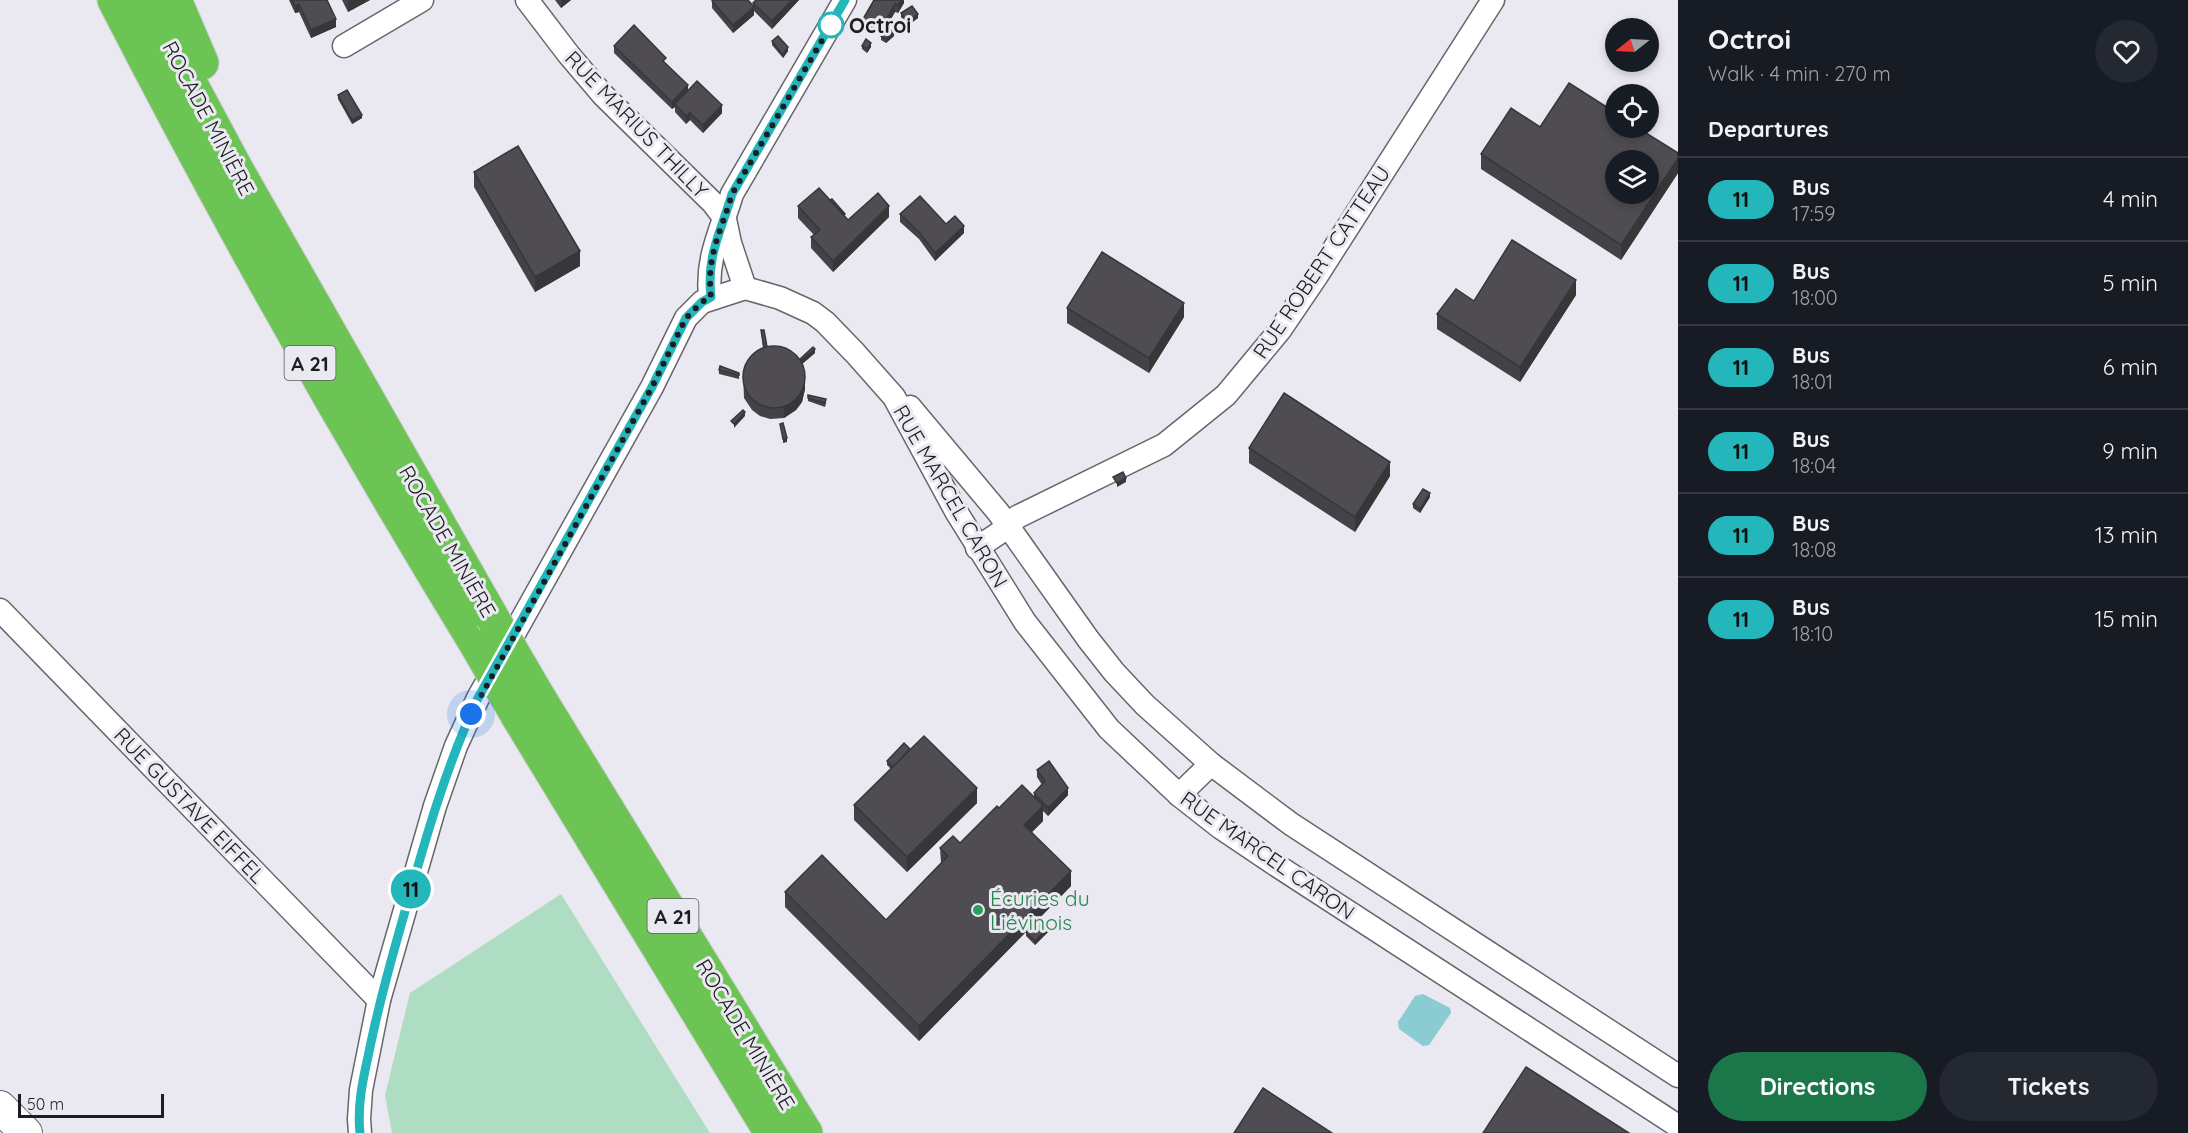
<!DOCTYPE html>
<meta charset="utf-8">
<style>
:root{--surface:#171b24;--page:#242831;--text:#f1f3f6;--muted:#9ea1a6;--line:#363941;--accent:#1b764a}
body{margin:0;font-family:Quicksand,sans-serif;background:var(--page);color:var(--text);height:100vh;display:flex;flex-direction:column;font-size:22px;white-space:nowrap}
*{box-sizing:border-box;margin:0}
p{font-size:20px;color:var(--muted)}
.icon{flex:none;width:33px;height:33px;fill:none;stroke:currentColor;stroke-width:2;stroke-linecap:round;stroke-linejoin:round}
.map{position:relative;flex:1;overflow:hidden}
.panel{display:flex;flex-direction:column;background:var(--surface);width:510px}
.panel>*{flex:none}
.badge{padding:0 12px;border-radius:20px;font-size:21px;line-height:39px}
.needle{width:39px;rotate:252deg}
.controls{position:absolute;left:1605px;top:18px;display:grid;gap:12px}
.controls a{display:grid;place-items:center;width:54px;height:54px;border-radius:50%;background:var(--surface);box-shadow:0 3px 9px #0003;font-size:30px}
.scale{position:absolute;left:18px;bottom:15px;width:146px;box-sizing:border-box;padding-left:6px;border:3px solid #1d1d1f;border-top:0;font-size:16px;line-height:21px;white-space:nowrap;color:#1d1d1f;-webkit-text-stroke:4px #eae9f1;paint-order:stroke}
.you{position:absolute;width:30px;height:30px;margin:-15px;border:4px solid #fff;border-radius:50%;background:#1a73e8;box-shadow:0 0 0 9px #1a73e833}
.map>.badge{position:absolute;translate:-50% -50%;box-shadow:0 0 0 3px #fff}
h2{padding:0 30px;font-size:22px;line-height:54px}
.round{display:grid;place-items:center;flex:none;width:63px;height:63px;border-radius:32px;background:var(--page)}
.headline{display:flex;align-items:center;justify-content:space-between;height:102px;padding:0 30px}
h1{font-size:28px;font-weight:700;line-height:45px}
.button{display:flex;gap:12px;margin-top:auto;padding:12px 30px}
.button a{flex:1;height:69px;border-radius:36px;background:var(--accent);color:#fff;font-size:24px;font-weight:700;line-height:69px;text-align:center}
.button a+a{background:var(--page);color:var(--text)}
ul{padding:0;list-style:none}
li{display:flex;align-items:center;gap:18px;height:84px;padding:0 30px;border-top:2px solid var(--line)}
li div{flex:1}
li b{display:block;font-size:22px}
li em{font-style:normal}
li .badge{min-width:66px;font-weight:700;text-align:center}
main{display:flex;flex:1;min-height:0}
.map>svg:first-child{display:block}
.green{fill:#aeddc3}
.water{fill:#8accd1}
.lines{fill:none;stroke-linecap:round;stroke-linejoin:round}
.street-casing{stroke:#66666c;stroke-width:25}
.secondary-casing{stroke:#66666c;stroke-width:34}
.highway-casing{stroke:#c9c9c9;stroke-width:35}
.street{stroke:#fff;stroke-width:22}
.secondary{stroke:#fff;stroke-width:32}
.highway{stroke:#6cc454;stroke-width:33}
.highway-bridge-casing{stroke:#c9c9c9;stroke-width:35;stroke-linecap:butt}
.highway-bridge{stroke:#6cc454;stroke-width:33}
.wall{fill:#444247}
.shaded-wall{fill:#373639}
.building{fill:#4f4d52;stroke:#373639;stroke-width:1.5;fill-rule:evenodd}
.line-casing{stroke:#fff;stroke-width:14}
.line{stroke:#23b6bb;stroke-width:9}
.walk{stroke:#1d1d1f;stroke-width:6;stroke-dasharray:0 10.8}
.stop-dot{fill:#fff;stroke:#23b6bb;stroke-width:3}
.leisure-dot{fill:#2e9e5b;stroke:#eae9f1;stroke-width:2}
.labels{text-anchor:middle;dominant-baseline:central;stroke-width:6;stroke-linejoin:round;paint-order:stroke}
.shield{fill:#eae9f1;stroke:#5a5a5e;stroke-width:1.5}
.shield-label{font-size:20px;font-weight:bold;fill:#1d1d1f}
.stop-label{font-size:21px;font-weight:bold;fill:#1d1d1f;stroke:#eae9f1;text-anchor:start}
.street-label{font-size:21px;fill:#1d1d1f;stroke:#eae9f1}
.leisure-label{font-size:21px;fill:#27864d;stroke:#eae9f1;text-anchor:start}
</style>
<main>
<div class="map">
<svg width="1678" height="1133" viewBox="0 0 1678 1133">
<rect width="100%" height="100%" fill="#eae9f1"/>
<polygon class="green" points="561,894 710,1133 392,1133 385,1095 410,993"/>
<polygon class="water" points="1423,994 1450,1008 1451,1013 1429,1045 1423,1046 1399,1029 1398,1022 1415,996"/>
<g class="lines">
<g class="street-casing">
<g id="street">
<polyline points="527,0 569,55 603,95 713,203 725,219 730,243 745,288"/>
<polyline points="344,46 422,0"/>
<polyline points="745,288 780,298 813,313 825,322 855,353 894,397 957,513 1025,622 1109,729 1179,795 1221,828 1270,861 1678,1126"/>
<path d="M710,297C706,256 721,232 732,194L845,0"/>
<polyline points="910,407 998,512 1088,639 1114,672 1145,705 1211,764 1291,824 1678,1076"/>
<polyline points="977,548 1008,527 1017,517 1164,445 1226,395 1280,330 1316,277 1493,0"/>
<polyline points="0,610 379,1000"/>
<polyline points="1179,795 1211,764"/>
<polyline points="360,1133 359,1119 361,1090 379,1000 435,806 456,746 478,698 652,387 686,318 702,302 745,288"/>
</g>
</g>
<g class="secondary-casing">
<polyline id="secondary" points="0,1107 26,1133"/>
</g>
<g class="highway-casing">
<g id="highway">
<path d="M114,0C227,220 348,435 477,646"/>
<polyline points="146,0 236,168 492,617"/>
<polyline points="175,0 202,63"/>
<polyline points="540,699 806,1133"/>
<polyline points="518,717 771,1133"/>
</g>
</g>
<use href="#street" class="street"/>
<use href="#secondary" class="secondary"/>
<use href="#highway" class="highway"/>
<g class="highway-bridge-casing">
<g id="highway-bridge">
<polyline points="492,617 540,699"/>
<polyline points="477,646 518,717"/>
</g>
</g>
<use href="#highway-bridge" class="highway-bridge"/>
</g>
<g class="wall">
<polygon points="289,0 327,0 336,27 311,38 299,12 295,13"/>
<polygon points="342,0 370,0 348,12"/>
<polygon points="555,0 571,0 561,8"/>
<polygon points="799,0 772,29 754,11 754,15 733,33 712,8 712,1 753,6 753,3"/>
<polygon points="904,0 904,3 898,13 895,12 881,36 863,26 863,19"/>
<polygon points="901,13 918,18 907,26 901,17"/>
<polygon points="881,36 894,36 886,43 881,40"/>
<polygon points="772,41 788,51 783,58 772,45"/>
<polygon points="614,46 666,64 688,90 722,113 703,133 690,120 686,124 675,112 675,107 672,109 614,53"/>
<polygon points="862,46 871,47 867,53 862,49"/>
<polygon points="338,95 362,118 352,124 338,99"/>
<polygon points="1540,127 1678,153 1678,173 1621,260 1481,169 1481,154"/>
<polygon points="474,172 580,266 535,292 474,187"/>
<polygon points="798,206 845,217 848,220 889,217 833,272 811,248 811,237 814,235 798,218"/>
<polygon points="900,214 946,224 964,233 935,261 919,239 900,222"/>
<polygon points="1576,295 1520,382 1437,329 1437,314"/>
<polygon points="1067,308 1184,317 1149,373 1067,323"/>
<polygon points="761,330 767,347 800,360 800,359 815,353 802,364 801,363 805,389 802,402 796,410 784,418 770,419 760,416 752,410 744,398 743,374 763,348"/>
<polygon points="719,370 739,373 739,379 719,374"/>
<polygon points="808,398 826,403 825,407 808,401"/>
<polygon points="1249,448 1390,476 1355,532 1249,463"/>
<polygon points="1430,497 1420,513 1413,508 1413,504"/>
<polygon points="910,749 977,803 907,872 854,820 854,805 891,769 887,765 887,761"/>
<polygon points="1037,770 1068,795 1048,816 1043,811 1043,821 1032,832 1071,886 919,1041 785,907 785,892 886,920 941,863 940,848 960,843 999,808 1034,796 1034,793 1042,785 1037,777"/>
<polygon points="1049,931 1035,945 1026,936 1026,932"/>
</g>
<g class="shaded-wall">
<polygon points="350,0 370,0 348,12 348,1"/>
<polygon points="561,0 571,0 561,8"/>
<polygon points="792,0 799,0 772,29 772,21"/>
<polygon points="901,0 904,0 904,3 898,13 898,5"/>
<polygon points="299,4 299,12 295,13 295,6"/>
<polygon points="895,4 895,12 881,36 881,29"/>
<polygon points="754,7 754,15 733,33 733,25"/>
<polygon points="918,14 918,18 907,26 907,22"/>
<polygon points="336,19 336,27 311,38 311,30"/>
<polygon points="894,32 894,36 886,43 886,39"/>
<polygon points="871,43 871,47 867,53 867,49"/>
<polygon points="788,47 788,51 783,58 783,55"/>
<polygon points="688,85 688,93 675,104 675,107 672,109 672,102"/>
<polygon points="722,105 722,113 703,133 703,125"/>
<polygon points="690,113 690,120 686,124 686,116"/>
<polygon points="362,115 362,118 352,124 352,120"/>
<polygon points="1678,158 1678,173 1621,260 1621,245"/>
<polygon points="889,206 889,217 833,272 833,261"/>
<polygon points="964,226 964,233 935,261 935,253"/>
<polygon points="580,251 580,266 535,292 535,277"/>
<polygon points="1576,280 1576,295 1520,382 1520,367"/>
<polygon points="1184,303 1184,317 1149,373 1149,358"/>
<polygon points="815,349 815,353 802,364 802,360"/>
<polygon points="805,377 805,389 802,402 796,410 784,418 784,406"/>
<polygon points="745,412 745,416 734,428 734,424"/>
<polygon points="787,438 787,442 783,443 783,439"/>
<polygon points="1390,462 1390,476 1355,532 1355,517"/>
<polygon points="1126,478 1126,482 1117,487 1117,483"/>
<polygon points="1430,493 1430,497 1420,513 1420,509"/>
<polygon points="977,788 977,803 907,872 907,857"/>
<polygon points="1068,788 1068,795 1048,816 1048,808"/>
<polygon points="1043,806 1043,821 1024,840 1024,825"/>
<polygon points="1071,871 1071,886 919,1041 919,1026"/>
<polygon points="1049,927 1049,931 1035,945 1035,941"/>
</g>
<g class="building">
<polygon points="292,0 327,0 336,19 311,30 299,4 295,6"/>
<polygon points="713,0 748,0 754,7 733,25 712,1"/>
<polygon points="756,0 792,0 772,21 753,3"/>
<polygon points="874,0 901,0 898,5 895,4 881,29 863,19"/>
<polygon points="912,6 918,14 907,22 901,13"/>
<polygon points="634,25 666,58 663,61 688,85 672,102 614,46"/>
<polygon points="887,27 894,32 886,39 881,36"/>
<polygon points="778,36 788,47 783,55 772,41"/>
<polygon points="866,39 871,43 867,49 862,46"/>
<polygon points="697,81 722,105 703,125 690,113 686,116 675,104"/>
<path d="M1569,83L1616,113V128H1638L1678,153V158L1621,245L1481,154L1511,108L1540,127ZM1616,160H1648V194H1616Z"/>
<polygon points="347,90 362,115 352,120 338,95"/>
<polygon points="518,146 580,251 535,277 474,172"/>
<polygon points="819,188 848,220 878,193 889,206 833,261 811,237 820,230 798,206"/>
<polygon points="920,196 946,224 955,216 964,226 935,253 919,232 900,214"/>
<polygon points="832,199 845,214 844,215 830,200"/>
<polygon points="1512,240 1576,280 1520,367 1437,314 1456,289 1474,301"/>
<polygon points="1102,252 1184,303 1149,358 1067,308"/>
<polygon points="761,330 764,330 767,347 764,348"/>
<circle cx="774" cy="377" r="31"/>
<polygon points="813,347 815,349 802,360 800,359"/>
<polygon points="720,366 739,373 739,375 719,370"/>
<polygon points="1284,393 1390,462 1355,517 1249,448"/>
<polygon points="808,395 826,399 825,403 808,398"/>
<polygon points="743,410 745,412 734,424 731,421"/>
<polygon points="783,423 787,438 783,439 780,424"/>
<polygon points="1123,472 1126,478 1117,483 1113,477"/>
<polygon points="1423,489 1430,493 1420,509 1413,504"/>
<polygon points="924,736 977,788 907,857 854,805"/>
<polygon points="904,743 910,749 893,767 887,761"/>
<polygon points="1049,761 1068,788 1048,808 1034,793 1045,781 1037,770"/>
<polygon points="1022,785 1043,806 1024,825 1071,871 919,1026 785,892 822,855 886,920 948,856 940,848 953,836 960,843 997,806 999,808"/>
<polygon points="1039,918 1049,927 1035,941 1026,932"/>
<polygon points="1526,1067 1629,1133 1483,1133"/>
<polygon points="1263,1088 1332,1133 1234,1133"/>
</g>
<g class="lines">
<g class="line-casing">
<path id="line" d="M360,1133C357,1105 363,1079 369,1052C377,1012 387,975 398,936C421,855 442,775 478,698L652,387L686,318L702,302L711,297C706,256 721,232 732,194L845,0"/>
</g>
<use href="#line" class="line"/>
<path class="walk" d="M471,714L652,387L686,318L702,302L711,297C706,256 721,232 732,194L831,25"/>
</g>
<circle class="stop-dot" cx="831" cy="25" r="12"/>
<circle class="leisure-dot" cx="978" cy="910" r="6"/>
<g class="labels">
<g class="shield">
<rect x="284.5" y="346" width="51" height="34" rx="4.5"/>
<rect x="647.5" y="899" width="51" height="34" rx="4.5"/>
</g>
<g class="shield-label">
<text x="310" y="363">A 21</text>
<text x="673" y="916">A 21</text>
</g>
<g class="stop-label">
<text x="849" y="25">Octroi</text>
</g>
<g class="street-label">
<text transform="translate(209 118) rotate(62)">ROCADE MINIÈRE</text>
<text transform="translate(637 124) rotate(46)">RUE MARIUS THILLY</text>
<text transform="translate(1321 262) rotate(-56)">RUE ROBERT CATTEAU</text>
<text transform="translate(951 496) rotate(60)">RUE MARCEL CARON</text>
<text transform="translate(448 541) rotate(60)">ROCADE MINIÈRE</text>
<text transform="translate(190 805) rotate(46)">RUE GUSTAVE EIFFEL</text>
<text transform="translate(1268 855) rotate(35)">RUE MARCEL CARON</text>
<text transform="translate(746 1034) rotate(59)">ROCADE MINIÈRE</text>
</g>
<g class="leisure-label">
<text x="990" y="898">Écuries du<tspan x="990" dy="24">Liévinois</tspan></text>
</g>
</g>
</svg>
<div class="controls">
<a><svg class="needle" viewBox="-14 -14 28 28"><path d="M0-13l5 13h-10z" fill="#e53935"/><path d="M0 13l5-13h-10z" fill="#9ea1a6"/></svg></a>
<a><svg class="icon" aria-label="locate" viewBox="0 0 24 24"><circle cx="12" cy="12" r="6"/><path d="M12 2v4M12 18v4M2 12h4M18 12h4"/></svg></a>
<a><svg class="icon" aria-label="layers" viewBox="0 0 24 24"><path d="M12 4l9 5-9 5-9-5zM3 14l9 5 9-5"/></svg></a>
</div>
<div class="scale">50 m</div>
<div class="you" style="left:471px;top:714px"></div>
<b class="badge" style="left:411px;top:889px;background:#23b6bb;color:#111">11</b>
</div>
<section class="panel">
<div class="headline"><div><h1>Octroi</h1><p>Walk · 4 min · 270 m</p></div><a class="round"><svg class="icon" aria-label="heart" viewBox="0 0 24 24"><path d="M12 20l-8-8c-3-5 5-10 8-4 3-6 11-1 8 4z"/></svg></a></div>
<h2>Departures</h2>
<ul>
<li><span class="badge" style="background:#23b6bb;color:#111">11</span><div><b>Bus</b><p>17:59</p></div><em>4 min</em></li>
<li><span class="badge" style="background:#23b6bb;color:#111">11</span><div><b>Bus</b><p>18:00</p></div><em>5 min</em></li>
<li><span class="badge" style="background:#23b6bb;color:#111">11</span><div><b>Bus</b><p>18:01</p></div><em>6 min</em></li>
<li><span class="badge" style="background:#23b6bb;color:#111">11</span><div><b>Bus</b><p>18:04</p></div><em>9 min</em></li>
<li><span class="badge" style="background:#23b6bb;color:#111">11</span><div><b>Bus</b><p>18:08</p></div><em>13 min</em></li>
<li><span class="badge" style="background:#23b6bb;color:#111">11</span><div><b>Bus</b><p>18:10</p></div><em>15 min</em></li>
</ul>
<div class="button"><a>Directions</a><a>Tickets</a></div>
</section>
</main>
